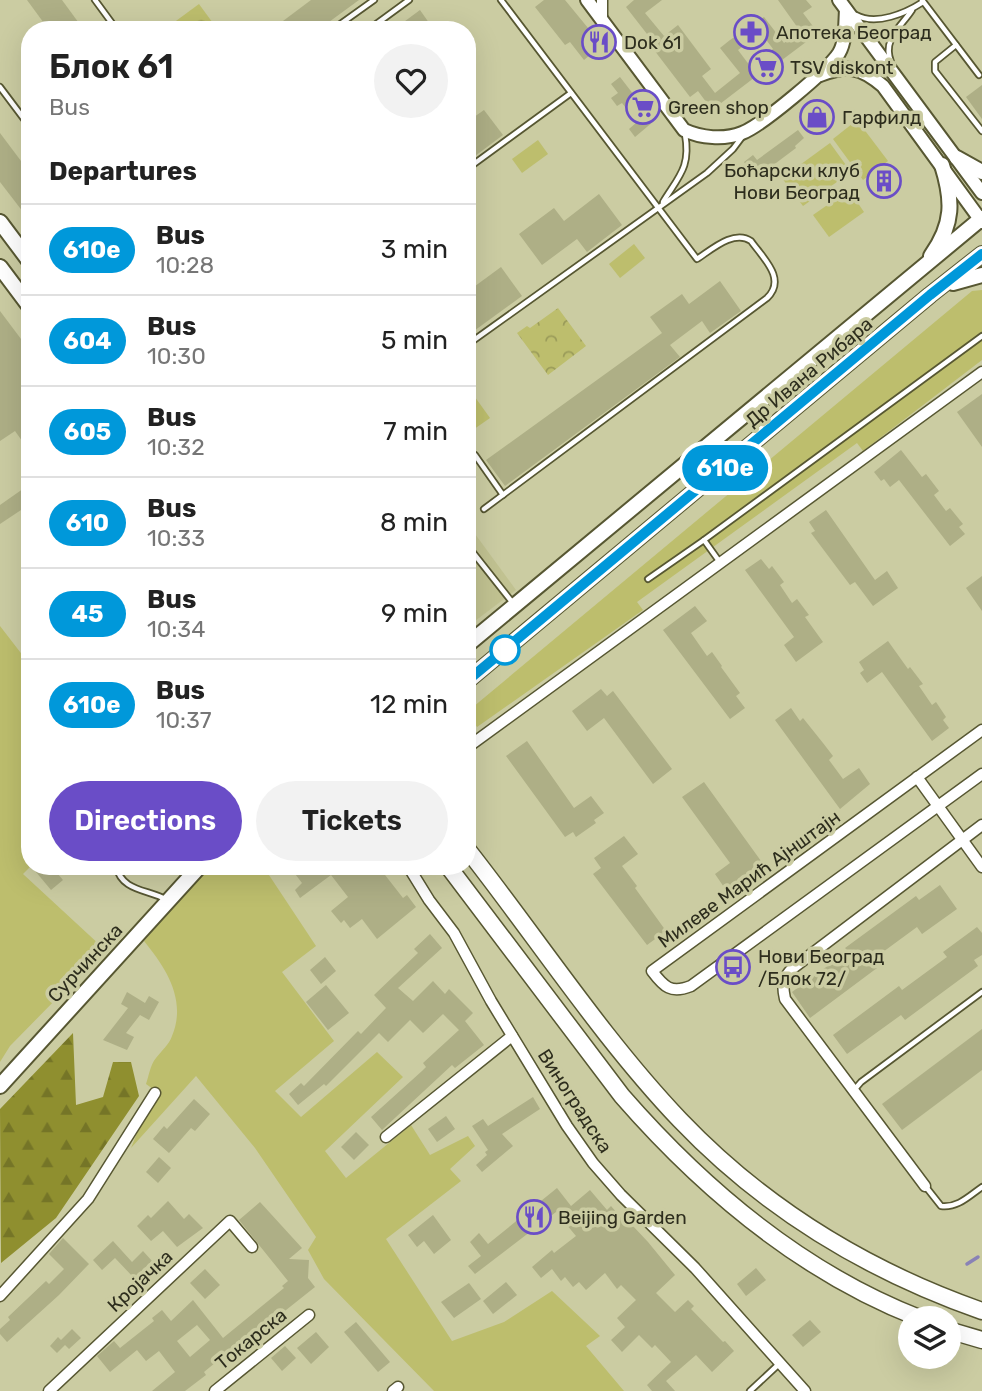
<!DOCTYPE html>
<meta charset="utf-8">
<style>
:root{--surface:#fff;--page:#f2f2f2;--text:#222;--muted:#767676;--line:#e0e0e0;--accent:#6a4dc7}
body{margin:0;font-family:Rubik,sans-serif;background:var(--page);color:var(--text);height:100vh;display:flex;flex-direction:column;font-size:26px;white-space:nowrap}
*{box-sizing:border-box;margin:0}
p{font-size:23px;color:var(--muted)}
.icon{flex:none;width:38px;height:38px;fill:none;stroke:currentColor;stroke-width:2;stroke-linecap:round;stroke-linejoin:round}
.map{position:relative;flex:1;overflow:hidden}
.side{position:absolute;left:21px;top:21px;width:455px;height:854px;display:flex;flex-direction:column;background:var(--surface);border-radius:28px;box-shadow:0 7px 28px #0002}
.side>*{flex:none}
.badge{padding:0 14px;border-radius:23px;font-size:24px;line-height:46px}
.controls{position:absolute;left:898px;top:1306px;display:grid;gap:14px}
.controls a{display:grid;place-items:center;width:63px;height:63px;border-radius:50%;background:var(--surface);box-shadow:0 7px 28px #0002;font-size:35px}
.map>.badge{position:absolute;translate:-50% -50%;box-shadow:0 0 0 4px #fff}
h2{padding:0 28px;font-size:26px;line-height:63px}
.round{display:grid;place-items:center;flex:none;width:74px;height:74px;border-radius:37px;background:var(--page)}
.headline{display:flex;align-items:center;justify-content:space-between;height:119px;padding:0 28px}
h1{font-size:33px;font-weight:600;line-height:52px}
.action{display:flex;gap:14px;margin-top:auto;padding:14px 28px}
.action a{flex:1;height:80px;border-radius:42px;background:var(--accent);color:#fff;font-size:28px;font-weight:600;line-height:80px;text-align:center}
.action a+a{background:var(--page);color:var(--text)}
ul{padding:0;list-style:none}
li{display:flex;align-items:center;gap:21px;height:91px;padding:0 28px;border-top:2px solid var(--line)}
li div{flex:1}
li b{display:block;font-size:26px}
li em{font-style:normal}
li .badge{min-width:77px;font-weight:700;text-align:center}
.map>svg:first-child{display:block}
.built{fill:#c1c291}
.grass{fill:#bdbe6d}
.forest{fill:url(#forest-firs)}
.park{fill:url(#park-crowns)}
.lines{fill:none;stroke-linecap:round;stroke-linejoin:round}
.stream{stroke:#8982b6;stroke-width:3.5}
.building{fill:#aeaf86;fill-rule:evenodd}
.service-casing{stroke:#575732;stroke-width:8}
.minor-casing{stroke:#575732;stroke-width:13}
.tertiary-casing{stroke:#575732;stroke-width:16}
.secondary-casing{stroke:#575732;stroke-width:18}
.trunk-casing{stroke:#575732;stroke-width:19}
.service{stroke:#fff;stroke-width:4.5}
.minor{stroke:#fff;stroke-width:10}
.tertiary{stroke:#fff;stroke-width:12}
.secondary{stroke:#fff;stroke-width:14}
.trunk{stroke:#fff;stroke-width:16}
.line-casing{stroke:#fff;stroke-width:16}
.line{stroke:#0098da;stroke-width:10}
.stop-dot{fill:#fff;stroke:#0098da;stroke-width:3.5}
.labels{text-anchor:middle;dominant-baseline:central;stroke-width:7;stroke-linejoin:round;paint-order:stroke}
.poi-label{font-size:19px;fill:#2d2d1d;stroke:#cbcca2;text-anchor:start}
.street-label{font-size:19px;fill:#2d2d1d;stroke:#cbcca2}
</style>
<div class="map">
<svg width="982" height="1391" viewBox="0 0 982 1391">
<defs>
<pattern id="forest-firs" width="22" height="20" patternUnits="userSpaceOnUse" patternTransform="scale(1.75)"><rect width="22" height="20" fill="#8f8f2f"/><path d="M5 1l3.5 6h-7zM16 11l3.5 6h-7z" fill="#757527"/></pattern>
<pattern id="park-crowns" width="20" height="18" patternUnits="userSpaceOnUse" patternTransform="scale(1.75)"><rect width="20" height="18" fill="#bdbe6d"/><path d="M2 6a3 3 0 1 1 6 0M12 15a3 3 0 1 1 6 0" fill="none" stroke="#9a9b59"/></pattern>
</defs>
<rect width="100%" height="100%" fill="#cbcca2"/>
<polygon class="built" points="467,523 516,590 467,627"/>
<g class="grass">
<polygon points="857,120 888,161 863,180 833,139"/>
<polygon points="538,140 548,154 522,173 512,159"/>
<polygon points="830,143 851,172 803,206 782,178"/>
<polygon points="849,190 864,212 829,237 813,215"/>
<polygon points="634,244 645,258 620,278 609,264"/>
<polygon points="982,290 982,360 863,451 857,443 637,602 643,610 477,727 467,712 972,291"/>
<polygon points="467,386 490,418 467,434"/>
<polygon points="0,626 27,661 30,660 31,866 23,874 102,947 61,994 10,1046 0,1062"/>
<path d="M209,866H263L316,946L282,972L334,1041L275,1091L301,1117L377,1052L403,1077L325,1151L346,1178L411,1125L430,1155L468,1136L475,1146L450,1169L461,1181L386,1239L452,1341L504,1322L552,1291L600,1336L586,1346L624,1391H434L324,1279L308,1250L316,1237L255,1148L196,1076L131,1148L139,1128L160,1094L146,1084C149,1076 150,1065 156,1058C161,1051 169,1045 172,1036C187,1000 166,968 144,941Z"/>
</g>
<polygon class="forest" points="73,1033 76,1105 103,1097 113,1062 131,1062 139,1096 56,1218 1,1263 0,1109"/>
<g class="park">
<polygon points="199,4 218,30 165,30 165,29"/>
<polygon points="558,308 586,346 548,375 517,333 527,326 530,328"/>
</g>
<g class="lines">
<polyline class="stream" points="967,1264 978,1257"/>
</g>
<g class="building">
<polygon points="27,0 62,0 84,30 49,30"/>
<polygon points="311,0 359,0 318,30 271,30"/>
<polygon points="544,0 565,0 602,45 584,60 570,42 565,45 535,7"/>
<path d="M634,0H662L645,13L664,36L678,25L711,69L702,76L715,93L740,73L720,48L730,40L764,17L784,43L800,31L778,0H806L812,7L803,13L818,33L782,60L780,58L712,110L698,91L690,97L651,46L654,43L626,7ZM761,33L773,49L750,66L738,50Z"/>
<polygon points="420,10 434,30 393,30"/>
<polygon points="620,77 654,121 635,137 629,129 637,122 622,103 617,106 611,98 618,93 611,84"/>
<polygon points="982,85 982,119 966,97"/>
<polygon points="484,110 503,135 467,162 467,122"/>
<polygon points="798,130 804,138 795,146 796,148 756,178 744,162 753,155 757,160"/>
<polygon points="0,133 30,173 30,221 0,182"/>
<polygon points="887,165 895,176 892,178 896,184 884,193 872,177"/>
<polygon points="599,194 622,225 587,252 577,239 542,265 519,234 554,208 564,221"/>
<polygon points="501,267 522,296 467,336 467,292"/>
<polygon points="720,281 741,311 710,333 702,321 670,345 680,357 505,486 486,460 662,333 650,317 682,294 689,304"/>
<polygon points="0,311 30,351 30,452 15,431 0,441"/>
<polygon points="982,394 982,447 957,412"/>
<polygon points="901,450 922,477 926,474 939,491 934,495 946,511 950,508 963,524 959,527 965,534 950,546 899,480 890,487 884,479 881,481 874,472"/>
<polygon points="30,484 30,504 0,524 0,505"/>
<polygon points="826,510 875,580 887,571 898,588 873,606 855,582 850,585 811,533 815,531 809,522"/>
<polygon points="761,559 769,569 772,566 784,582 780,585 792,603 797,599 809,615 805,617 823,642 796,662 784,645 794,637 745,570"/>
<polygon points="982,576 982,611 966,588"/>
<polygon points="695,606 707,621 691,633 707,656 712,652 722,666 721,667 740,693 736,696 745,708 730,719 663,630"/>
<polygon points="888,641 908,669 910,667 923,684 919,686 932,705 936,702 946,717 943,720 949,728 932,741 882,672 867,683 860,673 864,670 859,662"/>
<polygon points="601,689 607,696 613,691 672,769 653,784 604,718 587,731 572,711"/>
<polygon points="791,708 800,721 803,718 823,743 833,756 829,760 843,779 859,768 870,784 840,809 775,720"/>
<polygon points="527,741 574,808 591,796 604,813 594,820 596,823 576,837 573,832 565,837 506,756"/>
<polygon points="704,782 761,861 754,866 760,875 743,888 740,884 728,893 715,874 730,863 682,797"/>
<polygon points="624,836 638,854 622,866 637,886 635,888 666,931 647,945 593,874 601,868 594,858"/>
<polygon points="43,866 51,866 63,880 51,890 36,872"/>
<polygon points="289,866 378,866 403,898 407,895 416,907 377,939 362,919 350,928 344,920 341,923 331,911 348,897 331,875 300,898 295,890 302,883"/>
<polygon points="940,885 957,909 922,934 917,927 872,960 877,968 810,1018 792,992 848,951 845,948 916,896 919,900"/>
<polygon points="977,927 982,933 982,955 974,960 978,966 905,1020 901,1015 847,1054 833,1035 899,986 902,990 947,957 943,952"/>
<polygon points="430,934 442,948 398,988 413,1001 433,981 445,994 449,989 473,1013 465,1021 484,1045 455,1068 452,1065 382,1130 371,1117 422,1071 426,1067 423,1063 459,1030 443,1014 423,1033 410,1020 388,1042 379,1033 326,1086 324,1084 298,1105 289,1094 301,1083 304,1086 358,1031 361,1034 386,1008 374,995 418,953 414,949"/>
<polygon points="325,957 336,971 321,984 310,970"/>
<polygon points="326,985 349,1013 328,1030 306,1002"/>
<polygon points="127,992 145,1003 149,996 159,1002 149,1020 140,1015 126,1033 134,1037 127,1050 103,1040 128,1008 121,1004"/>
<polygon points="982,1029 982,1070 902,1130 882,1104"/>
<polygon points="533,1097 540,1109 502,1134 513,1146 482,1172 476,1165 487,1155 485,1152 488,1150 472,1126 483,1119 488,1126"/>
<polygon points="194,1099 210,1114 195,1131 191,1128 169,1153 153,1139 164,1126 167,1129"/>
<polygon points="446,1116 455,1129 437,1142 428,1129"/>
<polygon points="356,1132 369,1145 354,1160 341,1147"/>
<polygon points="159,1157 171,1168 158,1183 146,1172"/>
<polygon points="557,1188 571,1206 590,1190 607,1210 611,1206 629,1227 632,1225 648,1242 675,1275 656,1293 675,1312 688,1300 694,1306 691,1309 723,1342 725,1341 734,1351 712,1372 696,1355 666,1381 675,1391 652,1391 647,1385 671,1362 655,1345 652,1348 639,1335 622,1352 611,1340 625,1327 617,1318 636,1300 621,1285 617,1289 605,1273 586,1290 579,1282 573,1287 565,1277 561,1281 552,1269 541,1278 532,1267 552,1250 554,1253 576,1236 556,1212 475,1274 468,1266 481,1256 470,1242 479,1233 488,1244"/>
<polygon points="168,1201 184,1219 189,1214 203,1228 177,1247 163,1231 151,1241 137,1226 148,1215 151,1218"/>
<path d="M260,1202L302,1248L289,1259L309,1260L308,1278L315,1287L252,1337L256,1341L239,1355L233,1348L204,1372L206,1375L185,1391H152L175,1372L159,1351L146,1361L137,1350L110,1372L97,1356L114,1341L120,1348L154,1321L152,1318L162,1310L171,1321L193,1300L223,1338L284,1288L282,1286L288,1281L239,1220ZM197,1325L210,1340L190,1357L177,1341Z"/>
<polygon points="433,1215 451,1240 434,1254 424,1241 417,1247 408,1235"/>
<polygon points="63,1238 89,1264 59,1295 7,1342 0,1334 0,1329 10,1320 8,1317 46,1281 49,1284 64,1269 49,1254"/>
<polygon points="113,1241 132,1262 143,1251 152,1261 134,1278 115,1258 102,1270 93,1260"/>
<polygon points="756,1268 766,1280 746,1296 737,1284"/>
<polygon points="205,1269 220,1285 205,1299 190,1283"/>
<polygon points="506,1282 517,1295 493,1314 483,1301"/>
<polygon points="469,1283 481,1299 454,1318 441,1302"/>
<polygon points="810,1320 821,1332 803,1347 792,1335"/>
<polygon points="356,1322 390,1362 378,1372 344,1332"/>
<polygon points="72,1329 81,1338 69,1349 65,1345 57,1353 50,1346 58,1337 61,1340"/>
<polygon points="316,1332 329,1347 311,1364 297,1348"/>
<polygon points="285,1346 296,1358 282,1371 271,1358"/>
</g>
<g class="lines">
<g class="service-casing">
<g id="service">
<polyline points="95,0 117,30"/>
<polyline points="922,0 979,75"/>
<path d="M856,15C876,26 906,13 923,2"/>
<polyline points="332,30 374,0"/>
<polyline points="368,30 409,0"/>
<polyline points="956,45 935,62 935,71 982,131"/>
<path d="M891,62C882,39 901,27 912,10"/>
<polyline points="0,87 30,127"/>
<polyline points="467,169 571,93"/>
<path d="M663,202C679,176 691,167 685,134"/>
<polyline points="467,345 707,173 733,149 742,137"/>
<polyline points="475,455 503,495"/>
<path d="M484,509L767,298C787,279 763,258 751,241C734,229 711,250 697,259L501,0"/>
<polyline points="704,540 982,336"/>
<polyline points="467,545 512,602"/>
<polyline points="648,579 704,540 719,561"/>
<polyline points="467,601 471,606"/>
<path d="M116,866C122,892 148,889 167,900"/>
<polyline points="855,1089 861,1082 982,992"/>
<path d="M926,1187L941,1206C958,1208 969,1196 982,1187"/>
<polyline points="750,1391 780,1363"/>
</g>
</g>
<g class="minor-casing">
<g id="minor">
<polyline points="602,20 602,0"/>
<path d="M982,730L652,971C664,987 671,994 691,986L982,774"/>
<polyline points="472,744 982,372"/>
<polyline points="917,777 982,867"/>
<polyline points="408,866 429,900 454,933 491,1001 567,1126 593,1163 621,1195 695,1268 805,1391"/>
<polyline points="386,1137 512,1036"/>
<path d="M925,1186L785,999C782,985 782,978 793,968L982,825"/>
<polyline points="0,1296 88,1199 155,1093"/>
<polyline points="49,1391 230,1221 252,1247"/>
<polyline points="215,1391 309,1315"/>
<polyline points="393,1391 398,1387"/>
</g>
</g>
<g class="tertiary-casing">
<g id="tertiary">
<path d="M587,0L684,130C701,138 724,140 742,133C761,126 828,70 839,53C846,41 845,24 846,10"/>
<polyline points="839,0 982,193"/>
<path d="M820,75C847,65 860,66 883,86L982,222"/>
</g>
</g>
<g class="secondary-casing">
<g id="secondary">
<polyline points="957,158 982,172"/>
<polyline points="0,222 30,262"/>
<path d="M931,256C954,224 953,200 942,165"/>
<polyline points="0,267 30,307"/>
<polyline points="953,283 982,275"/>
<polyline points="467,645 982,218"/>
<polyline points="467,681 930,295 982,254"/>
<polyline points="0,1086 200,866"/>
</g>
</g>
<g class="trunk-casing">
<g id="trunk">
<path d="M467,849C537,938 602,1038 680,1120C764,1208 868,1271 982,1311"/>
<path d="M448,866L622,1096C704,1190 801,1272 919,1318"/>
<polyline points="948,1330 982,1340"/>
</g>
</g>
<use href="#service" class="service"/>
<use href="#minor" class="minor"/>
<use href="#tertiary" class="tertiary"/>
<use href="#secondary" class="secondary"/>
<use href="#trunk" class="trunk"/>
</g>
<g class="lines">
<g class="line-casing">
<polyline id="line" points="467,681 930,295 982,254"/>
</g>
<use href="#line" class="line"/>
</g>
<defs>
<g id="pharmacy-ring" transform="scale(1.75)"><circle r="9.5" fill="#cbcca2" stroke="#6a4dc7" stroke-width="1.5"/><path d="M-2-6h4v4h4v4h-4v4h-4v-4h-4v-4h4Z" fill="#6a4dc7"/></g>
<g id="restaurant-ring" transform="scale(1.75)"><circle r="9.5" fill="#cbcca2" stroke="#6a4dc7" stroke-width="1.5"/><path d="M-5-6h1v4h1v-4h1v4h1v-4h1v5L-1.5 .5V6h-2V.5L-5-1ZM5-6V6H3V1.5H1.5Q1.5-4 5-6Z" fill="#6a4dc7"/></g>
<g id="supermarket-ring" transform="scale(1.75)"><circle r="9.5" fill="#cbcca2" stroke="#6a4dc7" stroke-width="1.5"/><path d="M-6-5.5h2.5l.6 2H6L4.5 2H-2.5L-4.4-4H-6ZM-1.5 3.2a1.3 1.3 0 1 0 .1 0ZM3 3.2a1.3 1.3 0 1 0 .1 0Z" fill="#6a4dc7"/></g>
<g id="shop-ring" transform="scale(1.75)"><circle r="9.5" fill="#cbcca2" stroke="#6a4dc7" stroke-width="1.5"/><path d="M-5-2.5h2.3a2.7 3.5 0 0 1 5.4 0H5L5.5 6h-11ZM-1.5-2.5h3a1.5 2.3 0 0 0-3 0Z" fill="#6a4dc7"/></g>
<g id="building-ring" transform="scale(1.75)"><circle r="9.5" fill="#cbcca2" stroke="#6a4dc7" stroke-width="1.5"/><path d="M-4-6H4V6H1V3H-1V6H-4ZM-2.5-4.3h1.7v1.8h-1.7ZM.8-4.3h1.7v1.8H.8ZM-2.5-1h1.7V.8h-1.7ZM.8-1h1.7V.8H.8Z" fill="#6a4dc7"/></g>
<g id="bus-ring" transform="scale(1.75)"><circle r="9.5" fill="#cbcca2" stroke="#6a4dc7" stroke-width="1.5"/><path d="M-5-6H5V4H4V6H2V4H-2V6H-4V4H-5ZM-3.5-4V0h7V-4ZM-3.5 1.2v1.5H-2V1.2ZM2 1.2v1.5H3.5V1.2Z" fill="#6a4dc7"/></g>
</defs>
<g fill-rule="evenodd">
<use href="#pharmacy-ring" x="751" y="32"/>
<use href="#restaurant-ring" x="599" y="42"/>
<use href="#supermarket-ring" x="766" y="67"/>
<use href="#supermarket-ring" x="643" y="107"/>
<use href="#shop-ring" x="817" y="117"/>
<use href="#building-ring" x="884" y="181"/>
<use href="#bus-ring" x="733" y="967"/>
<use href="#restaurant-ring" x="534" y="1217"/>
</g>
<circle class="stop-dot" cx="505" cy="650" r="14"/>
<g class="labels">
<g class="poi-label">
<text x="776" y="32">Апотека Београд</text>
<text x="624" y="42">Dok 61</text>
<text x="790" y="67">TSV diskont</text>
<text x="668" y="107">Green shop</text>
<text x="842" y="117">Гарфилд</text>
<text x="860" y="170" text-anchor="end">Боћарски клуб<tspan x="860" dy="22">Нови Београд</tspan></text>
<text x="758" y="956">Нови Београд<tspan x="758" dy="22">/Блок 72/</tspan></text>
<text x="558" y="1217">Beijing Garden</text>
</g>
<g class="street-label">
<text transform="translate(809 372) rotate(-40)">Др Ивана Рибара</text>
<text transform="translate(749 879) rotate(-36)">Милеве Марић Ајнштајн</text>
<text transform="translate(85 963) rotate(-47)">Сурчинска</text>
<text transform="translate(575 1101) rotate(57)">Виноградска</text>
<text transform="translate(140 1281) rotate(-43)">Кројачка</text>
<text transform="translate(251 1339) rotate(-39)">Токарска</text>
</g>
</g>
</svg>
<div class="controls">
<a><svg class="icon" aria-label="layers" viewBox="0 0 24 24"><path d="M12 4l9 5-9 5-9-5zM3 14l9 5 9-5"/></svg></a>
</div>
<b class="badge" style="left:725px;top:468px;background:#0098da;color:#fff">610e</b>
<section class="side">
<div class="headline"><div><h1>Блок 61</h1><p>Bus</p></div><a class="round"><svg class="icon" aria-label="heart" viewBox="0 0 24 24"><path d="M12 20l-8-8c-3-5 5-10 8-4 3-6 11-1 8 4z"/></svg></a></div>
<h2>Departures</h2>
<ul>
<li><span class="badge" style="background:#0098da;color:#fff">610e</span><div><b>Bus</b><p>10:28</p></div><em>3 min</em></li>
<li><span class="badge" style="background:#0098da;color:#fff">604</span><div><b>Bus</b><p>10:30</p></div><em>5 min</em></li>
<li><span class="badge" style="background:#0098da;color:#fff">605</span><div><b>Bus</b><p>10:32</p></div><em>7 min</em></li>
<li><span class="badge" style="background:#0098da;color:#fff">610</span><div><b>Bus</b><p>10:33</p></div><em>8 min</em></li>
<li><span class="badge" style="background:#0098da;color:#fff">45</span><div><b>Bus</b><p>10:34</p></div><em>9 min</em></li>
<li><span class="badge" style="background:#0098da;color:#fff">610e</span><div><b>Bus</b><p>10:37</p></div><em>12 min</em></li>
</ul>
<div class="action"><a>Directions</a><a>Tickets</a></div>
</section>
</div>
